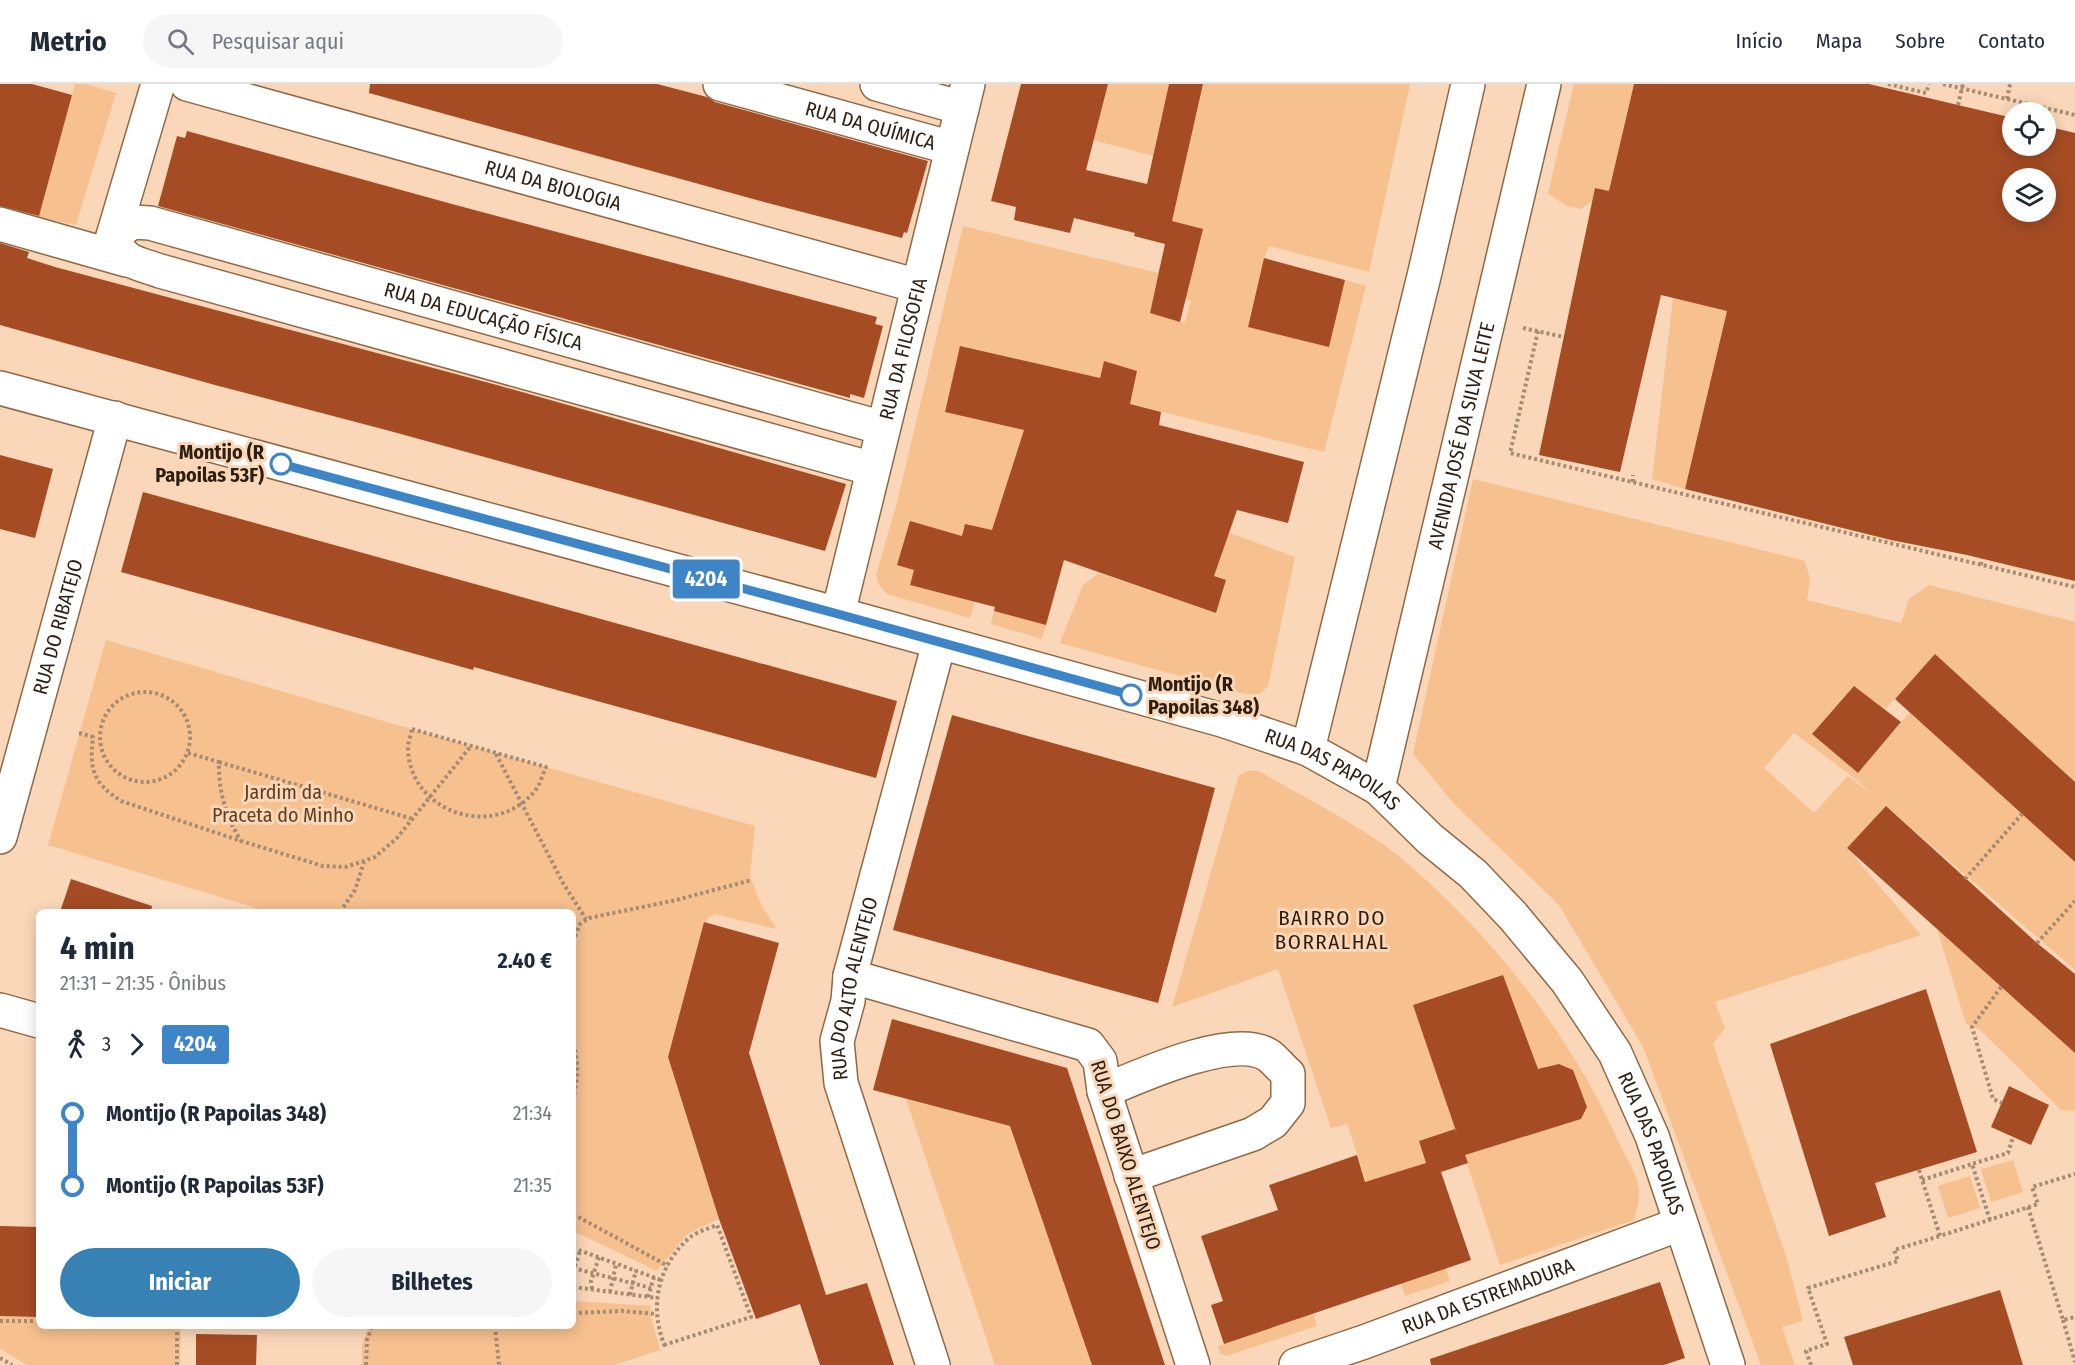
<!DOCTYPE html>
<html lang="pt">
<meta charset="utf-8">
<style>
:root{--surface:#fff;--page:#f6f6f7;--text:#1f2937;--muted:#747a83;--line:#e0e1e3;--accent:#3881b5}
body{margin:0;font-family:"Fira Sans Condensed",sans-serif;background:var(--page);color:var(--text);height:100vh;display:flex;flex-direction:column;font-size:22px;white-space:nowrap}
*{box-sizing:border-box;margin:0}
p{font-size:20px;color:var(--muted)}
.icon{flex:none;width:33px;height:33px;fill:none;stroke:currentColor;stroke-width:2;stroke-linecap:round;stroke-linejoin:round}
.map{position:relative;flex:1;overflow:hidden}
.details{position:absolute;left:36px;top:825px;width:540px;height:420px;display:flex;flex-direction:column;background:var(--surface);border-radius:9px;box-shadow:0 3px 15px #0003}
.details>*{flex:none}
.badge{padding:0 12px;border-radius:4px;font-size:21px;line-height:39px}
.controls{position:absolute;left:2002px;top:18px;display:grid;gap:12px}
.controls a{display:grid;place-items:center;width:54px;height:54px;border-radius:50%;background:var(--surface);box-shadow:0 3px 15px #0003;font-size:30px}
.map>.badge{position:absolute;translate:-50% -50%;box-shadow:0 0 0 3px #fff}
.legs{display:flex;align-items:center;gap:9px;height:66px;padding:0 24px;font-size:20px}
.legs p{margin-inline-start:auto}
.overview{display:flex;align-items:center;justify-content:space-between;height:102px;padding:0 24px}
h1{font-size:33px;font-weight:700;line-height:45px}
.primary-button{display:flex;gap:12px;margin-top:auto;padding:12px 24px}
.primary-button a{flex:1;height:69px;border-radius:36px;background:var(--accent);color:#fff;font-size:24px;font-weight:700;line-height:69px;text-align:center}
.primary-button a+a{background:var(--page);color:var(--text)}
ul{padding:0 24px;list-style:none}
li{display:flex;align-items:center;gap:21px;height:72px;font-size:22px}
li i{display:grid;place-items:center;width:9px;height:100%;margin:0 8px;background:currentColor}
li i::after{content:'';width:15px;height:15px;margin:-8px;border:4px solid;border-radius:50%;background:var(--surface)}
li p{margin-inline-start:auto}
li:first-child i{background:linear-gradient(#0000 50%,currentColor 0)}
li:last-child i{background:linear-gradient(currentColor 50%,#0000 0)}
header{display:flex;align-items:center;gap:36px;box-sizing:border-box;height:84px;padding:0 30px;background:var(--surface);border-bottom:2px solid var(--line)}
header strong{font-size:28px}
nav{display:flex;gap:33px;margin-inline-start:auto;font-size:21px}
.search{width:420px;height:54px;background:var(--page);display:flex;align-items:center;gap:15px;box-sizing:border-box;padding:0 21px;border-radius:33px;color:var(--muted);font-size:22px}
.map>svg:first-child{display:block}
.green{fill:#f7c08f;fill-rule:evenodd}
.building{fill:#a54c24;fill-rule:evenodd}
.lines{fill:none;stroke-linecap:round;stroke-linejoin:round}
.street-casing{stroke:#8f6946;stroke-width:36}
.path{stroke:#a68b73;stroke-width:4;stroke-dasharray:3 3;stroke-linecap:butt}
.street{stroke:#fff;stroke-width:33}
.line-1-casing{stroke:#fff;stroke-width:14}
.line-1{stroke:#3d85c6;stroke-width:9}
.stop-1-dot{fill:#fff;stroke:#3d85c6;stroke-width:3}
.labels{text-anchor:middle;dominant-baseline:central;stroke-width:6;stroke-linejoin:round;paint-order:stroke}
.street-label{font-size:20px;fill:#2e1e0f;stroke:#fad7b9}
.stop-label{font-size:20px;font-weight:bold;fill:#2e1e0f;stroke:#fad7b9;text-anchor:end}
.park-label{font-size:20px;fill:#604021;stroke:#fad7b9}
.neighbourhood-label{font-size:21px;letter-spacing:1.5px;fill:#2e1e0f;stroke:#fad7b9}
</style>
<header>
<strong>Metrio</strong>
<div class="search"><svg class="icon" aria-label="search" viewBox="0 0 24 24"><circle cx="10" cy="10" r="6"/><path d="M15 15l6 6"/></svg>Pesquisar aqui</div>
<nav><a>Início</a><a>Mapa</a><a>Sobre</a><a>Contato</a></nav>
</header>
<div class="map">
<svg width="2075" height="1281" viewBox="0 0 2075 1281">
<rect width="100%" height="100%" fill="#fad7b9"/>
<g class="green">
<polygon points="75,0 86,0 116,9 76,141 38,133"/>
<polygon points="1108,0 1169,0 1154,72 1093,56"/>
<path d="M1203,0H1410L1369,188L1269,162L1264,174L1248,242L1345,196L1366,202L1324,368L1130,320L1137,287L1104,277L1090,333L1054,284L961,262L945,328L1038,350L995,447L962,452L911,438L914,486L910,501L954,512L965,475L985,482L970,534L887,510L879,501L876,491L896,422L963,142L1158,189ZM1155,206L1191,216L1185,239L1150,229Z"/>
<polygon points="1574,0 1634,0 1620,60 1868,119 1592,117 1581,125 1566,122 1548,109"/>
<polygon points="1673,214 1727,227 1685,405 1652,395"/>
<path d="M1473,395L1805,477L1810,495L1807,516L1901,539L1909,515L1929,501L2075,538V698L1935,571L1885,625L1854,602L1812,650L1858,689L1910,628L2075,778V886L1886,722L1847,764L1921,851L1715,918L1725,944L1713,960L1787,1175L1803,1237L1782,1243L1795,1281H1761L1643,963L1559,821L1454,720L1413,670ZM1794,649L1853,693L1874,712L1848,692L1814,729L1764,684Z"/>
<polygon points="1192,435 1295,473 1268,602 1260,610 1245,610 1060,559 1083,501 1099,489 1216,529 1226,497 1214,492 1223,466"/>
<polygon points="994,527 1046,541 1042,555 991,540"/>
<polygon points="106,556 411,645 755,742 750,792 761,821 777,845 714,830 704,838 668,973 719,1135 687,1150 657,1187 573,1147 573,828 269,828 48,761"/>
<path d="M1247,687H1259C1306,715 1365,743 1406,778C1495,855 1571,951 1619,1059C1625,1071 1638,1092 1639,1105C1640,1115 1637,1126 1634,1136L1500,1181L1463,1067L1502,1059L1581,1035L1587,1023L1573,986L1559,980L1482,999L1523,944L1503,891L1414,921L1455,1045L1419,1057L1426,1079L1413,1083L1450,1197L1405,1212L1347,1040L1331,1044L1278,885L1172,923L1239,691Z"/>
<polygon points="1937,845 2075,960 2075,1027 2061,1026 1980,946 1966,940"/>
<polygon points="906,1015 1010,1042 1092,1281 995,1281"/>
<polygon points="2013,1076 2023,1108 1991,1118 1981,1085"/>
<polygon points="1970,1092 1980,1124 1948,1134 1938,1102"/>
<polygon points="1292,1167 1317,1242 1226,1272 1220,1269 1218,1262 1298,1235"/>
<polygon points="573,1217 651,1222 650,1229 660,1266 614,1281 362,1281 362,1261 369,1242 573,1242"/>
<polygon points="0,1232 39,1233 39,1242 181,1242 180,1281 27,1281 0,1265"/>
</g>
<g class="building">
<polygon points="0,0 32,0 72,11 39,132 0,122"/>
<polygon points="370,0 657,0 707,13 715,18 928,77 907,149 904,148 902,154 764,118 369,9"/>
<polygon points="1021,0 1108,0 1086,86 1147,100 1169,0 1203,0 1172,137 1203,145 1180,238 1150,229 1165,160 1134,152 1135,149 1074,134 1070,149 1014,136 1016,123 991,117"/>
<path d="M1634,0H1869L2013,34V62H2046V42L2075,49V497L1967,471L1891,456L1685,405L1727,227L1661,211L1620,388L1539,371L1595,104L1609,107ZM2013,94H2046V128H2013Z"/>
<polygon points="187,47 452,120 877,233 875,240 883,242 864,314 850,310 850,314 158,122 177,52 185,54"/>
<polygon points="0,159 29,168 27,174 55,183 497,301 846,400 825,467 390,347 215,301 0,241"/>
<polygon points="1264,174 1345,196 1329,263 1248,243"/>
<polygon points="960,262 1100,294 1104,277 1137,287 1130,320 1161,328 1159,341 1304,378 1288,439 1237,426 1214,492 1226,496 1216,529 1064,476 1046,541 994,527 995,523 910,501 914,486 897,481 910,437 962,452 965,440 992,446 1024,346 945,328"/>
<polygon points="0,371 53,385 35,454 0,445"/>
<polygon points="143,408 897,617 876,694 474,583 473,586 121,488"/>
<polygon points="1935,570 2075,698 2075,778 1895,615"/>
<polygon points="1854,602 1901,638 1858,689 1812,650"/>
<polygon points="952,631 1215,704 1158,919 893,846"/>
<polygon points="1886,722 2037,859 2075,890 2075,969 1847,764"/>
<polygon points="71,795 152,822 151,828 60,828"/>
<polygon points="704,838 779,859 749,969 826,1211 867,1199 894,1281 820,1281 800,1220 756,1235 719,1135 668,973"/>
<polygon points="1503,891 1538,985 1559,980 1573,986 1587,1023 1581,1035 1465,1071 1468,1079 1441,1088 1471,1176 1224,1260 1211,1221 1223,1217 1201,1152 1278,1126 1269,1101 1357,1071 1365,1098 1426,1079 1419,1057 1455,1045 1458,1053 1413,921"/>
<polygon points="1926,905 1977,1068 1875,1099 1886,1133 1829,1152 1770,960"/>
<polygon points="892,935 1067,984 1165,1281 1092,1281 1010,1042 873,1006"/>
<polygon points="2009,1002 2049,1021 2031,1061 1991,1043"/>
<polygon points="0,1142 39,1143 39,1233 0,1232"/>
<polygon points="1660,1198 1685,1274 1664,1281 1431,1281 1430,1275"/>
<polygon points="2000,1206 2023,1281 1853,1281 1844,1253"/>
<polygon points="196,1250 257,1251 256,1281 196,1281"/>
</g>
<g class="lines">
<g class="street-casing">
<g id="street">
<path id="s1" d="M187,0L918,202"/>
<path id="s2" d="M720,0L952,64"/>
<polyline points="877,0 962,24"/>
<polyline points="0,140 126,176"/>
<polyline points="113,152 158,0"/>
<path id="s3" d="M0,304L838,530L1222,636L1308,665L1378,704L1430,755L1473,790L1513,832L1567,897L1615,969L1652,1052L1728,1281"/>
<path id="s4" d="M873,385L160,187C135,178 123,180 113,152L132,138L150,139L883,344"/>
<path id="s5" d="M838,530L968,0"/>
<polyline points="1308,665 1425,188 1468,0"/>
<path id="s6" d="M1378,704L1544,0"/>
<path id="s7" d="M0,753L115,334"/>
<polyline points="850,892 1088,961 1100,977 1104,1007 1193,1281"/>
<polyline points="0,926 39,937"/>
<path d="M1104,1007C1140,992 1233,949 1268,971C1275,976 1281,984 1288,990V1019L1273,1038L1253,1050L1131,1092"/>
<path id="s8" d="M933,1281L841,999L837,957L848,917L850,892L939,559"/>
<path id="s9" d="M1296,1281L1364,1258L1680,1140"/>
</g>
</g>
<g class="path">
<polyline points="1888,0 1926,9 1929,0"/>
<polyline points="1943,0 2075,31"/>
<polyline points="2007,15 2010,0"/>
<polyline points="1958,21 1963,0"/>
<polyline points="1523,244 1564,253"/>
<polyline points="1538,247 1510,369 2075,503"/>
<polyline points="1633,398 1633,391"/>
<polyline points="1981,481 1982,475"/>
<circle cx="145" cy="653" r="45"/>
<path d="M412,645L546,683C543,689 541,698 537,704C498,758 409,730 408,664C408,658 411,651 412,645Z"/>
<path d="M79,649L93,653C89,685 93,699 121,717L241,757L323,782L346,783L375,773L397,754L471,662"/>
<path d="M188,669L219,678C218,706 226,733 241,757"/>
<polyline points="496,670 563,799 586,835"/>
<polyline points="219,678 413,735"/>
<polyline points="1965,795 2022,730"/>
<polyline points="340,828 355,806 364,778"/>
<polyline points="573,858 580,840 589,834 672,817 752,796"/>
<polyline points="2037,859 2075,817"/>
<polyline points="2001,903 1972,943 1993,1015 2002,1019"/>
<path d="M573,960C580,979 577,997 573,1017"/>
<polyline points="1919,1086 1940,1152 2038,1120 2032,1103 2075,1090"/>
<polyline points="1922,1096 1972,1080"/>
<polyline points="2028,1123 2063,1236 2075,1233"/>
<polyline points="573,1130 668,1182"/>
<polyline points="1990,1136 1972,1080 2008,1069 2013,1053"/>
<polyline points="573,1164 661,1196"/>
<polyline points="573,1184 651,1204"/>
<polyline points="573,1188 580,1167"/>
<polyline points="573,1203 657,1214"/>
<polyline points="592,1205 591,1197 599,1173"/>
<polyline points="610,1208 616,1180"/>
<polyline points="630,1211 636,1186"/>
<polyline points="648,1213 654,1193"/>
<polyline points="573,1229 623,1227 656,1230"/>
<polyline points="2063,1236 2075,1278"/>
<polyline points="0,1237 39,1237"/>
<polyline points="495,1242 499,1281"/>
<path d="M664,1261L751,1233L717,1141C708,1145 695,1148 688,1155C656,1184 649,1226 666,1265"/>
<polyline points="0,1274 12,1281"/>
<polyline points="177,1281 177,1242"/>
<polyline points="366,1281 367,1256 372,1242"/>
<polyline points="1811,1281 1806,1267 1827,1260 1808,1204 1898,1177 1894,1166 1940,1152"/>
</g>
<use href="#street" class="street"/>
</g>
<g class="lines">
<g class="line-1-casing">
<polyline id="line-1" points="281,380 838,530 1131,611"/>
</g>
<use href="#line-1" class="line-1"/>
</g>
<g class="stop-1-dot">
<circle cx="281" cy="380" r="10"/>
<circle cx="1131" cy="611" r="10"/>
</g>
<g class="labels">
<g class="street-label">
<text stroke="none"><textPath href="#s2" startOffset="156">RUA DA QUÍMICA</textPath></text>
<text stroke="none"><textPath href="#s1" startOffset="380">RUA DA BIOLOGIA</textPath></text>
<text stroke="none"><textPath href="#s4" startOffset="1190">RUA DA EDUCAÇÃO FÍSICA</textPath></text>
<text stroke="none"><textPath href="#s5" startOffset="273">RUA DA FILOSOFIA</textPath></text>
<text stroke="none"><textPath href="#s6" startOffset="362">AVENIDA JOSÉ DA SILVA LEITE</textPath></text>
<text stroke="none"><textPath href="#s7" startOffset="218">RUA DO RIBATEJO</textPath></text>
<text stroke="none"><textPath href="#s3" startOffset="1388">RUA DAS PAPOILAS</textPath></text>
<text stroke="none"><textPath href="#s8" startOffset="393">RUA DO ALTO ALENTEJO</textPath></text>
<text stroke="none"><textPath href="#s3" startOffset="1892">RUA DAS PAPOILAS</textPath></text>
<text transform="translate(1126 1071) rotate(73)">RUA DO BAIXO ALENTEJO</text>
<text stroke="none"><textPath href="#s9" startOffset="204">RUA DA ESTREMADURA</textPath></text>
</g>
<g class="stop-label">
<text x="264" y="368">Montijo (R<tspan x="264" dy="23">Papoilas 53F)</tspan></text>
<text x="1148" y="600" text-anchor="start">Montijo (R<tspan x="1148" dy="23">Papoilas 348)</tspan></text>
</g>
<g class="park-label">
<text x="283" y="708">Jardim da<tspan x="283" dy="23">Praceta do Minho</tspan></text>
</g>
<g class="neighbourhood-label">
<text x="1332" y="834">BAIRRO DO<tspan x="1332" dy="24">BORRALHAL</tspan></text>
</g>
</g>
</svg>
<div class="controls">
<a><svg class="icon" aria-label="locate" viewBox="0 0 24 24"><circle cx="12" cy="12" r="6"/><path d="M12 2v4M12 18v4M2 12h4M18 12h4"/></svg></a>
<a><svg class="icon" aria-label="layers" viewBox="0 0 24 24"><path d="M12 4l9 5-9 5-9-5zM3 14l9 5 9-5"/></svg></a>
</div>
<b class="badge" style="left:706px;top:495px;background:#3d85c6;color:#fff">4204</b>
<section class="details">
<div class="overview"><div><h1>4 min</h1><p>21:31 – 21:35 · Ônibus</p></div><b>2.40 €</b></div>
<div class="legs"><svg class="icon" aria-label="walk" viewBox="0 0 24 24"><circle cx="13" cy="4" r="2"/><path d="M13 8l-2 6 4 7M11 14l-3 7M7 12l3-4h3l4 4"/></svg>3<svg class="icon" aria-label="forward" viewBox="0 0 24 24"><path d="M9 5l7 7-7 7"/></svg><b class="badge" style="background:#3d85c6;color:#fff">4204</b></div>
<ul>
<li><i style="color:#3d85c6"></i><b>Montijo (R Papoilas 348)</b><p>21:34</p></li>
<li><i style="color:#3d85c6"></i><b>Montijo (R Papoilas 53F)</b><p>21:35</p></li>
</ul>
<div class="primary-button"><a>Iniciar</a><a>Bilhetes</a></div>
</section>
</div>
